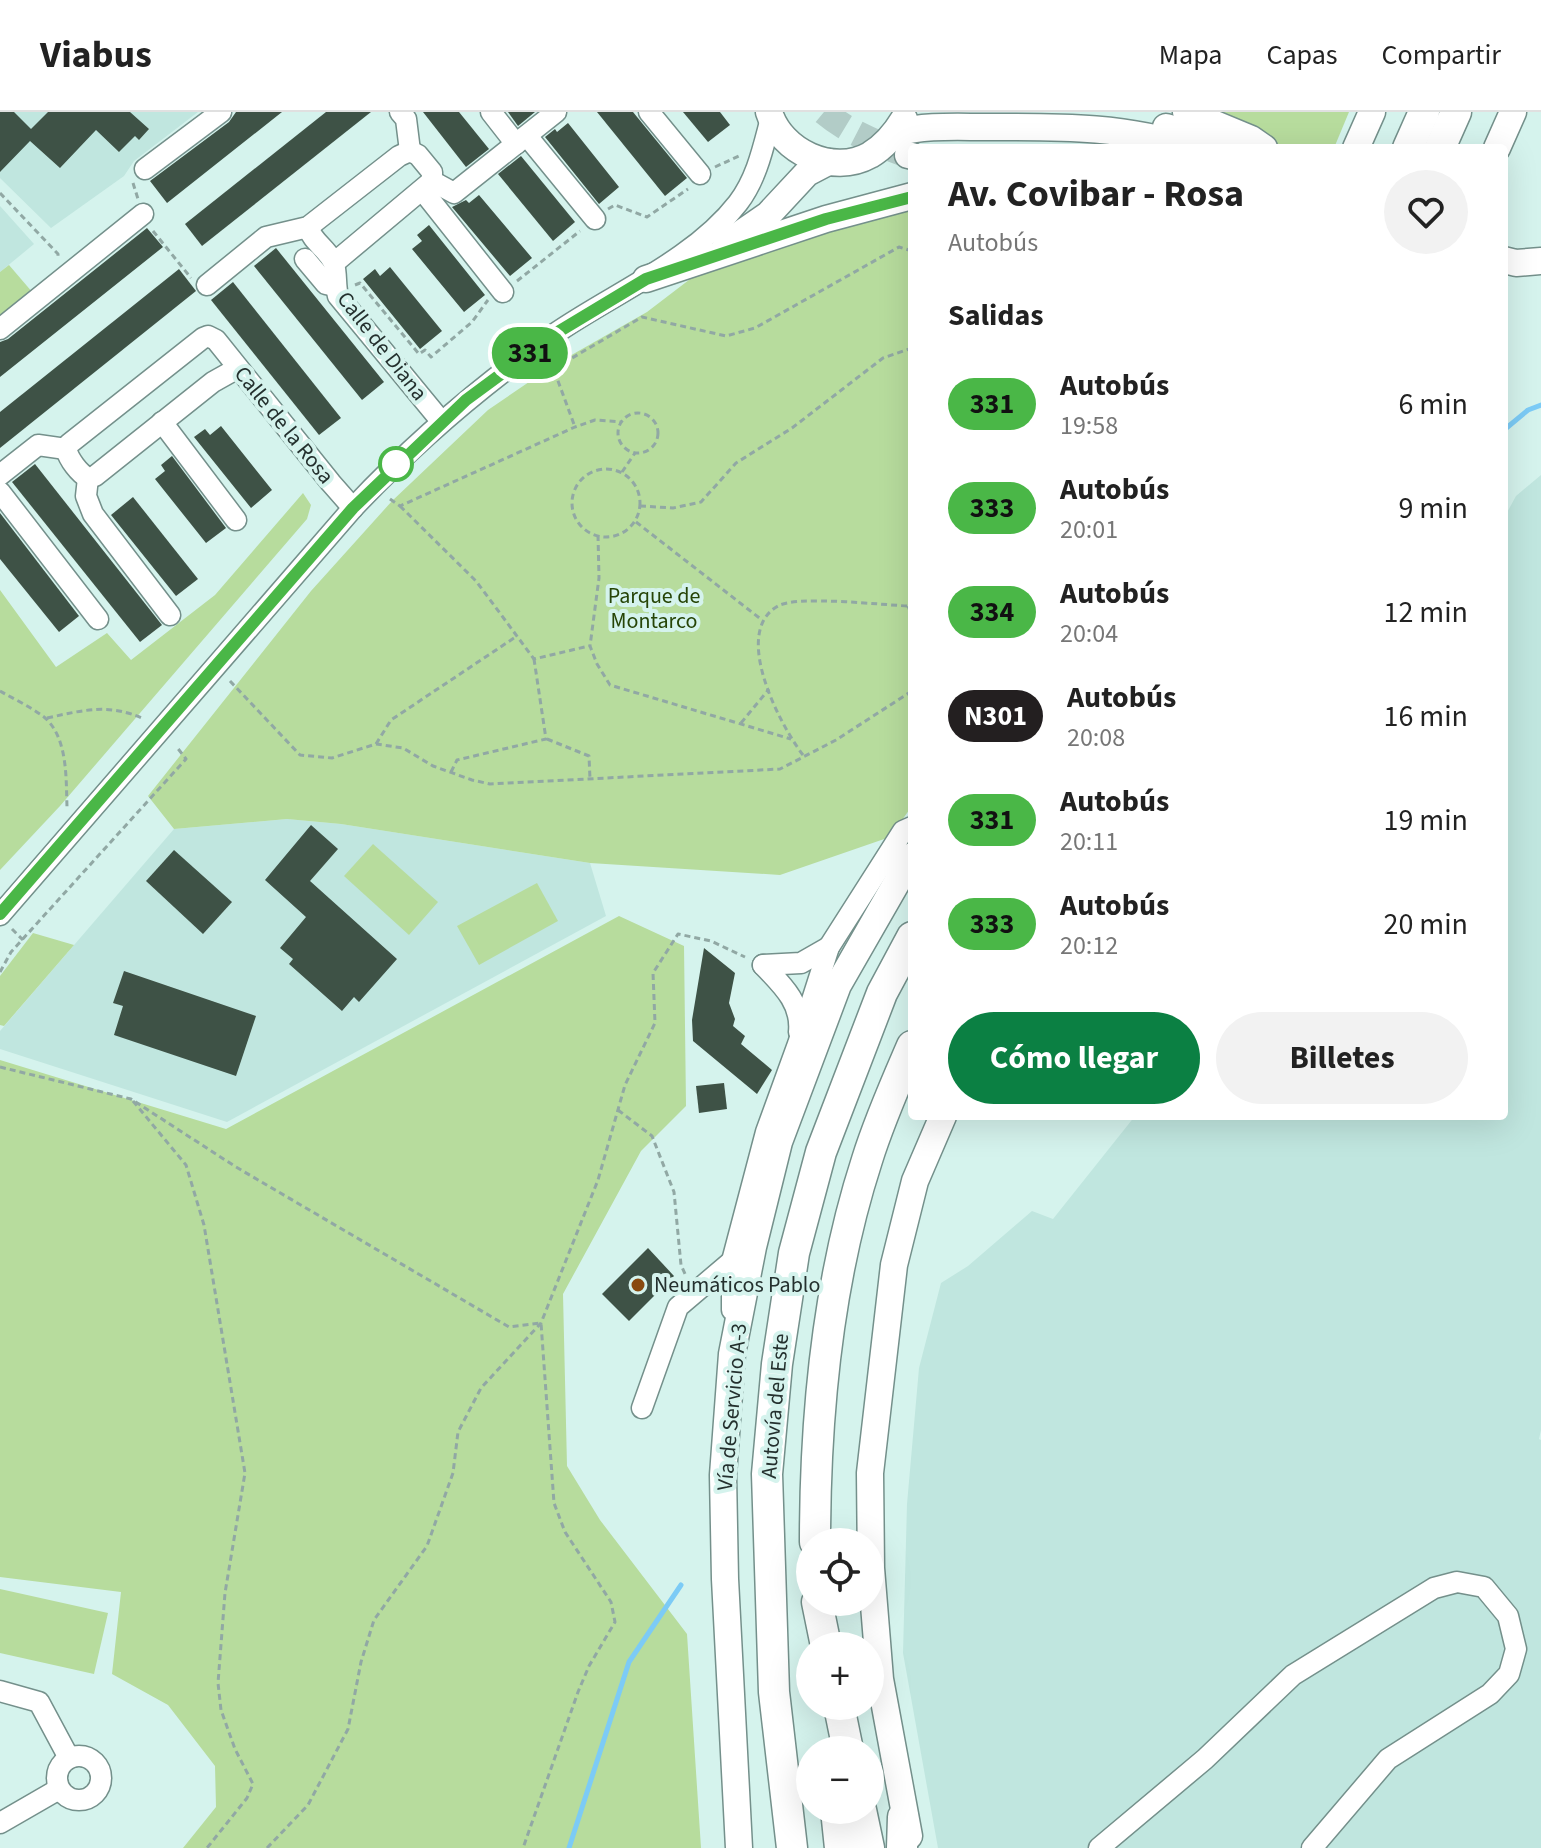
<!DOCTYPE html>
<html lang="es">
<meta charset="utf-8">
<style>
:root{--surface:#fff;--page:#f2f2f2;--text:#222;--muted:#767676;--line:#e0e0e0;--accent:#0b8043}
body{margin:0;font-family:"Source Sans 3",sans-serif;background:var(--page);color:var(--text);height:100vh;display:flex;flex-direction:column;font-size:30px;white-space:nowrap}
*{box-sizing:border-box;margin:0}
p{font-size:26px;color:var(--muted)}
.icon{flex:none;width:44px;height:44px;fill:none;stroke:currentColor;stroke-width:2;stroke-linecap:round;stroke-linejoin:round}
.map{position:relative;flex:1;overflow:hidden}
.sheet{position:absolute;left:908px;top:32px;width:600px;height:976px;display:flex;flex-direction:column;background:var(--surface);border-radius:8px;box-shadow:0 8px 32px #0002}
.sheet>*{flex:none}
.badge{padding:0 16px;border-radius:26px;font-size:28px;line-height:52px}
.fabs{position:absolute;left:796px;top:1416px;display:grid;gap:16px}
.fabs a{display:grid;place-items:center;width:88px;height:88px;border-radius:50%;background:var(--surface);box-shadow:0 8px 32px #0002;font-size:40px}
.map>.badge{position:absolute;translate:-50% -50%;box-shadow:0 0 0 4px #fff}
h2{padding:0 40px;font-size:30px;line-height:72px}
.round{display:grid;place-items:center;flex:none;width:84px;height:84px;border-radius:42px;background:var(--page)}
.head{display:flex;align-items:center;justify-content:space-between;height:136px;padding:0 40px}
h1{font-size:38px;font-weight:700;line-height:60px}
.primary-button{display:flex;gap:16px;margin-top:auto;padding:16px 40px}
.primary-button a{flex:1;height:92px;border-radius:48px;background:var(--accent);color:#fff;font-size:32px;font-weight:700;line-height:92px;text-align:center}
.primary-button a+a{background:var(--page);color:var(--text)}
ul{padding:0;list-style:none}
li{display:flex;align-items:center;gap:24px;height:104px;padding:0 40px}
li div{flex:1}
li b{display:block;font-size:30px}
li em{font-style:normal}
li .badge{min-width:88px;font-weight:700;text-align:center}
header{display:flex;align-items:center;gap:48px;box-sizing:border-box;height:112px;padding:0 40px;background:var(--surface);border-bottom:2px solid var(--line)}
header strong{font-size:38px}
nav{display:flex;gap:44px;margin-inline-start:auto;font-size:28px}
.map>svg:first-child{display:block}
.built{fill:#c0e6df}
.green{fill:#b7dc9d}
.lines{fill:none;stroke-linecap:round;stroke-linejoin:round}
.stream{stroke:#7ccbf6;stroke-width:5}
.building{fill:#3e5246}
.major-tunnel{stroke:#b2ccc7;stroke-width:26;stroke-dasharray:26 13;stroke-linecap:butt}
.minor-casing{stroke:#74908b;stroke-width:23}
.major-casing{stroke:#74908b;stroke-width:29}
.highway-casing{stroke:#74908b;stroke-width:33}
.path{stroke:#91a8a4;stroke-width:3;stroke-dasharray:6 4;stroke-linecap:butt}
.minor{stroke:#fff;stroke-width:20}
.major{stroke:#fff;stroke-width:26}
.highway{stroke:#fff;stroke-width:30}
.line-casing{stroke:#fff;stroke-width:18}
.line{stroke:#4ab747;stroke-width:12}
.stop-dot{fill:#fff;stroke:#4ab747;stroke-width:4}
.poi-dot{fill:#894a0f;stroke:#d5f3ed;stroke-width:3}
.labels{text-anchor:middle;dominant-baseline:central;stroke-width:8;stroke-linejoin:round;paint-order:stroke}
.street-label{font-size:22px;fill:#24302e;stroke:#d5f3ed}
.park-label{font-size:22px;fill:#264406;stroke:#d5f3ed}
.poi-label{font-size:22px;fill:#24302e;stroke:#d5f3ed;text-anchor:start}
</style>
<header>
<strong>Viabus</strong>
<nav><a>Mapa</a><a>Capas</a><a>Compartir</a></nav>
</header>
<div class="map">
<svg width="1541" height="1736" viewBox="0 0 1541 1736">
<rect width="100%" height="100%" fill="#d5f3ed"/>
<g class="built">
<polygon points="0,0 198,0 134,49 124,64 51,116 0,66"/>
<polygon points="0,94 34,132 0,160"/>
<polygon points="1541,363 1541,1318 1539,1327 1541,1328 1541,1736 938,1736 903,1541 907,1392 919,1256 941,1171 968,1154 1032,1099 1053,1107 1135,1004 1504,1004 1504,406 1516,384"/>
<polygon points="287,707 341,712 590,751 606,804 227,1010 0,937 0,919 174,717"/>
</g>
<g class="green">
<polygon points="1221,0 1349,0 1334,36 1285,36"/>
<polygon points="912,96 912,694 890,725 780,763 590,751 341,712 287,707 174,717 148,684 311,479 392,389 488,298 554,253 647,200 702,158 829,116"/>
<polygon points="9,153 33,181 0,209 0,160"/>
<polygon points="303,381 311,393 307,407 60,694 0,758 0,478 56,555 107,521 131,548 215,483"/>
<polygon points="373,732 438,790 409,823 344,764"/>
<polygon points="537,771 558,809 479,853 457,814"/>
<polygon points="619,804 684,834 686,994 641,1039 563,1182 567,1354 600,1408 687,1522 701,1736 183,1736 216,1695 215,1654 168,1593 112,1562 121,1480 0,1465 0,948 226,1017"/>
<polygon points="33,821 74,833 4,914 0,913 0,864"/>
<polygon points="0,1477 108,1501 94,1562 0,1541"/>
</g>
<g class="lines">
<g class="stream">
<polyline points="1504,318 1528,298 1541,293"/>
<polyline points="569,1736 629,1550 681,1473"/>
</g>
</g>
<g class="building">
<polygon points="0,0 14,0 31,17 48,0 130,0 149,17 139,28 135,24 119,40 96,18 60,56 30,29 0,60"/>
<polygon points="236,0 282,0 167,91 150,69 229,10"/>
<polygon points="326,0 371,0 202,134 185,112"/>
<polygon points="423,0 459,0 489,37 466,55"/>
<polygon points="508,0 535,0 518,14"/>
<polygon points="597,0 633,0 687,66 665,84"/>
<polygon points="683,0 720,0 730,13 708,30"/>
<polygon points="568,11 619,75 599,92 545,25 555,17 557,20"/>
<polygon points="521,44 575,110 553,129 498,62"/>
<polygon points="479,83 532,146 510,164 452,95 466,88 469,91"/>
<polygon points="429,113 485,183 464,200 412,137 422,129 417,123"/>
<polygon points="147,116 163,135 0,265 0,230 8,227"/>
<polygon points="276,136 384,270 362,288 254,154"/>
<polygon points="390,155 442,219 420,237 363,167 375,157 380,164"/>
<polygon points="179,157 196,179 0,336 0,300"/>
<polygon points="233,170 341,306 319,323 211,188"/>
<polygon points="221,314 272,378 251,396 194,325 205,317 210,323"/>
<polygon points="172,344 226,416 206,431 155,367 165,359 161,353"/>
<polygon points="35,352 162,513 140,530 12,370"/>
<polygon points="133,385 198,467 176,484 111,403"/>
<polygon points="0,401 79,504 59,520 0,447"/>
<polygon points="311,713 338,737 310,769 397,847 359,890 354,885 342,899 289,852 293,847 280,836 306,805 265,768"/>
<polygon points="174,738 232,790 203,822 146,769"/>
<polygon points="704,836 735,861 729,891 735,907 733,914 745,924 741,932 772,958 757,982 693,929 692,908"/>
<polygon points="124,859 256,904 236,964 114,923 123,894 113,891"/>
<polygon points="724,971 727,997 699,1001 696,974"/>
<polygon points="648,1136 674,1164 629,1209 602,1182"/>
</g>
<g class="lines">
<path class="major-tunnel" d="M824,0C848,20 874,30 902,41"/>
<g class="minor-casing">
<g id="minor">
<polyline points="400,0 406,7 410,39"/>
<polyline points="491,0 516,32"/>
<polyline points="649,0 700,62"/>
<polyline points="527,24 595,107"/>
<polyline points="145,57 221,0"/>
<polyline points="432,69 454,81 556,0"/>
<polyline points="423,79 503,180"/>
<path d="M308,115C312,130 329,138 334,152C337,162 335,173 338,184L441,309"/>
<polyline points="305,147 326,172 335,174"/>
<polyline points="207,173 266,125 308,115 399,44 410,39 418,43 432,60 432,69 334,151"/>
<polyline points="0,217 143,102"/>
<path d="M238,256L213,270L95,364L88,366C79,361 69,348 66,337L69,332L203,226L208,224L216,228L331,371L353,396"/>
<polyline points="162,310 236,408"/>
<polyline points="0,363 38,333 66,337"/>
<polyline points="88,366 86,384 93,402 170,503"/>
<polyline points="0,380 98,507"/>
<path d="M0,803L353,396C415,330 482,273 556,221C614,181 694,148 738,91C757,66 763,36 771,6"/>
<path d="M763,853C782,873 802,891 799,920"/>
<polyline points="763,853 801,851 829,835"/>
<polyline points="732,1198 732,1149 766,1020 798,932 829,835 903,719 912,715"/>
<polyline points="642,1296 678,1195 732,1149"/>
<polyline points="0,1579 39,1590 69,1646"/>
<circle cx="79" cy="1666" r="22"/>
<polyline points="0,1711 59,1677"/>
<polyline points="1099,1736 1205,1647 1293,1563 1434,1476 1457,1470 1484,1475 1508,1504 1516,1537 1509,1562 1490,1582 1388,1647 1312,1736"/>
</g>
</g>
<g class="major-casing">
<g id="major">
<path d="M769,0C781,40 833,64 870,43C885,34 895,22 904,7"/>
<polyline points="1186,0 1251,27 1264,36"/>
<polyline points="1166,15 1202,25 1227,36"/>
<path d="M895,21C926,13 955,15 986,15C1049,15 1128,13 1187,36"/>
<polyline points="1356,36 1372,0"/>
<polyline points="1497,36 1513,0"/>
<polyline points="908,43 912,44"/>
<polyline points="726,132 768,103 807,61 828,50"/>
<polyline points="1504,148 1516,151 1541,149"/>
<polyline points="646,167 826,107 912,84"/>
<polyline points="909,1724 880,1567 871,1456 870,1361 894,1153 915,1069 943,1004"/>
<polyline points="739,1736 725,1467 723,1363 732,1242 753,1135 779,1030 838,873 912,744"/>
</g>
</g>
<g class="highway-casing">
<g id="highway">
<polyline points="1408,36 1424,0"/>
<polyline points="1440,36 1456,0"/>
<path d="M815,1430C815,1302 827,1171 867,1048C879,1009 896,971 912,934"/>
<polyline points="817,1490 826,1534"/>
<polyline points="839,1594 848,1638"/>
<polyline points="836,1698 840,1736"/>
<polyline points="861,1698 869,1736"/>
<polyline points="792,1736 774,1580 767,1362 777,1252 794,1141 821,1040 882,881 912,825"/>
<polyline points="902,1736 903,1705"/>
</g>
</g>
<g class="path">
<polyline points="715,55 741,43"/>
<polyline points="133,71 138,87"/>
<polyline points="0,81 58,142 58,146"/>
<polyline points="608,97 615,93 647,105 688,77"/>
<polyline points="153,119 191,166"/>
<polyline points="517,169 580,119"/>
<polyline points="355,173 360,171 419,242 425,238 431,245 472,210 488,188"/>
<polyline points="551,250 575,315"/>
<polyline points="555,256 642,205 726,224 755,216 899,135 912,139"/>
<circle cx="638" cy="321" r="20"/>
<circle cx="606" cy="391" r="34"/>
<polyline points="622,360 635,341"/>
<polyline points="390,387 400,394 575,315 595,308 621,310"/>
<polyline points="400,394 476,469 534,547 589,534"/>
<polyline points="640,394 673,396 701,390 736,351 792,316 883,246 912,236"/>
<polyline points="636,410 762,508"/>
<polyline points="598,423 599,466 590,534 597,552 610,573 791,627"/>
<polyline points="908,494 912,504"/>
<polyline points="230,569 300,643 332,646 376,632 403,636 433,654 472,668 490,672 780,657 836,628 912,579"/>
<path d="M0,579C14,587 31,595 44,605C68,625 66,667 67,695"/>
<path d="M47,606C84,598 109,591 144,607"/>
<polyline points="741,611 769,577"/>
<polyline points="547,627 589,644 590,667"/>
<polyline points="376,632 391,608 517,524"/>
<path d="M803,643C780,613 731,520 778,494C797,483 882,493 908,494L912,490"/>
<polyline points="451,660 457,648 546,627 534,547"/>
<polyline points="12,817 23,828"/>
<polyline points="0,860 11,840 186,647 176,634"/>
<polyline points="0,955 131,987 236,1055 509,1215 541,1211 554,1391 565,1420 611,1490 615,1510 589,1554 578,1580 523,1736"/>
<polyline points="133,989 186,1053 204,1113 245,1361 225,1481 218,1571 221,1598 235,1637 253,1672 247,1686 207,1736"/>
<polyline points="618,998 652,1024 674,1080 681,1153 686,1164"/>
<polyline points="267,1736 308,1693 348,1617 361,1550 374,1508 427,1434 453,1361 458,1320 481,1276 541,1211 598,1068 625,973 655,911 653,861 678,822 711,829 745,845"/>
</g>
<use href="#minor" class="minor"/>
<use href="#major" class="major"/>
<use href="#highway" class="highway"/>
</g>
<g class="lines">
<g class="line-casing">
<polyline id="line" points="0,802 353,396 466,288 558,220 646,167 826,107 912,85"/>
</g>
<use href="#line" class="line"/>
</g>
<circle class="stop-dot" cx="396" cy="352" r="16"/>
<circle class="poi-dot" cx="638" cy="1173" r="8"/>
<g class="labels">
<g class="street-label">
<text transform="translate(382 234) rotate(52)">Calle de Diana</text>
<text transform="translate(284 313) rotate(51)">Calle de la Rosa</text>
<text transform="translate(775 1294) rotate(-85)">Autovía del Este</text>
<text transform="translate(732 1295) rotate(-85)">Vía de Servicio A-3</text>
</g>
<g class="park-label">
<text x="654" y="484">Parque de<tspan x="654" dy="25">Montarco</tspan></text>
</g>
<g class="poi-label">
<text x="654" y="1173">Neumáticos Pablo</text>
</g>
</g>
</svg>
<div class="fabs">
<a><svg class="icon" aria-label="locate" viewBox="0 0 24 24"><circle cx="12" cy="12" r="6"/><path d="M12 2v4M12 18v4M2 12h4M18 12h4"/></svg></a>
<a>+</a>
<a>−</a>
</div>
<b class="badge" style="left:530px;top:241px;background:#4ab747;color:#111">331</b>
<section class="sheet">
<div class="head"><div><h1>Av. Covibar - Rosa</h1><p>Autobús</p></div><a class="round"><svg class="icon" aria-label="heart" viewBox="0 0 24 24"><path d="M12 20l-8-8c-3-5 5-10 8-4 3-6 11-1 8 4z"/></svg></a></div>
<h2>Salidas</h2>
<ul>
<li><span class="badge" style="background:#4ab747;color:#111">331</span><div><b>Autobús</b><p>19:58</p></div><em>6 min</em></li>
<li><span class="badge" style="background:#4ab747;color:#111">333</span><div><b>Autobús</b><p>20:01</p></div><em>9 min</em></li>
<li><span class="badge" style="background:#4ab747;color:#111">334</span><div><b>Autobús</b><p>20:04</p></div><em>12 min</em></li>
<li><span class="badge" style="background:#231f20;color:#fff">N301</span><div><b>Autobús</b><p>20:08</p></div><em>16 min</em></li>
<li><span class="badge" style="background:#4ab747;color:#111">331</span><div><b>Autobús</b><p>20:11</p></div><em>19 min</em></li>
<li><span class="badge" style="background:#4ab747;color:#111">333</span><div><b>Autobús</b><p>20:12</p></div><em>20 min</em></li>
</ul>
<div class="primary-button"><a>Cómo llegar</a><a>Billetes</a></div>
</section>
</div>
